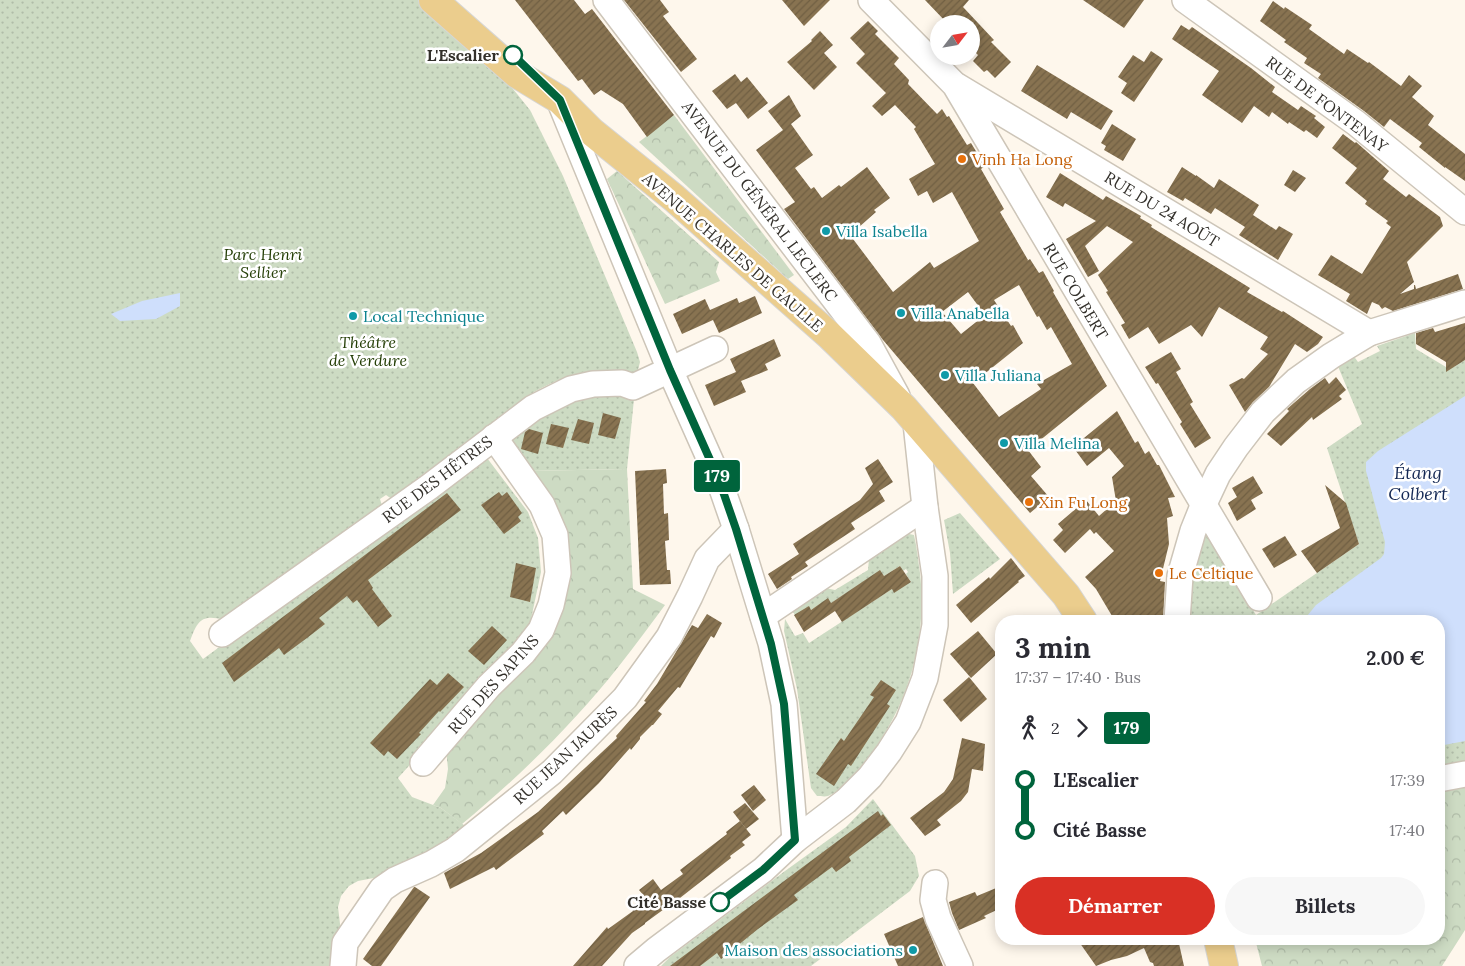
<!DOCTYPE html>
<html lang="fr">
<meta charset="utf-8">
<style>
:root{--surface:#fff;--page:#f7f7f7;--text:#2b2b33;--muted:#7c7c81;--accent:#d93025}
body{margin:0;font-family:Lora,serif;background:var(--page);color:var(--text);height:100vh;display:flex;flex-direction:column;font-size:19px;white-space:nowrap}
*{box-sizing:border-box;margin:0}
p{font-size:16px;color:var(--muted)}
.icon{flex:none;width:28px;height:28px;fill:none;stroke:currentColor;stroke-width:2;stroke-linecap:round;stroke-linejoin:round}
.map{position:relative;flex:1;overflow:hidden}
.sheet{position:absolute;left:995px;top:615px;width:450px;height:330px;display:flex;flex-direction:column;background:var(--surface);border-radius:20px;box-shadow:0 2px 12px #0003}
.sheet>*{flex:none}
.badge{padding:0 10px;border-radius:4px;font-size:18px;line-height:32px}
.needle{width:32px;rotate:59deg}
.fabs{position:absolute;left:930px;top:15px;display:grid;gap:10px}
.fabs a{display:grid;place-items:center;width:50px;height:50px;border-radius:50%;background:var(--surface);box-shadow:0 2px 12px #0003;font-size:25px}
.map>.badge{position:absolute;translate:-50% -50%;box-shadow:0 0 0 2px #fff}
.legs{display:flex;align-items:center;gap:8px;height:55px;padding:0 20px;font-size:16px}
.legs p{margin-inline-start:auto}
.headline{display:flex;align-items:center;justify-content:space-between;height:85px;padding:0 20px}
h1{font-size:28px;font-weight:700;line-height:38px}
.primary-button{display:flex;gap:10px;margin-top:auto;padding:10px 20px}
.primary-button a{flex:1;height:58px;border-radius:30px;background:var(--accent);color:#fff;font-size:20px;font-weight:700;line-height:58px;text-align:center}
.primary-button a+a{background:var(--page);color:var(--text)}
ul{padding:0 20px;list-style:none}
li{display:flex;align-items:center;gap:18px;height:50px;font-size:19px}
li i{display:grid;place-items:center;width:8px;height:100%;margin:0 6px;background:currentColor}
li i::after{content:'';width:12px;height:12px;margin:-6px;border:4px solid;border-radius:50%;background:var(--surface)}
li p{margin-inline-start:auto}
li:first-child i{background:linear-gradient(#0000 50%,currentColor 0)}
li:last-child i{background:linear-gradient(currentColor 50%,#0000 0)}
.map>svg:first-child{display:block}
.forest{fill:url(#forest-crowns)}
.park{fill:url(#park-dots)}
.water{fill:#cfdffc}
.building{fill:url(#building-hatch);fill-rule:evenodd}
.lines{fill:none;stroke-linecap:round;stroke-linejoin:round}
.minor-casing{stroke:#cdc5b8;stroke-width:28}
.major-casing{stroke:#d6d6d5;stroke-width:30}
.minor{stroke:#fff;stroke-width:25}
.major{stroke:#ebcd8d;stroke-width:28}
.line-1-casing{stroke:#fff;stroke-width:11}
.line-1{stroke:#00643c;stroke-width:8}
.stop-1-dot{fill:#fff;stroke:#00643c;stroke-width:2.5}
.food-dot{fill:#e8710a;stroke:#fff;stroke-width:2}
.culture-dot{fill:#0f9aa8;stroke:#fff;stroke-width:2}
.labels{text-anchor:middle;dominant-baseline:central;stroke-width:5;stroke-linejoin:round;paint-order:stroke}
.stop-label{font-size:16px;font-weight:bold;fill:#33302b;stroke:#fff;text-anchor:end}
.street-label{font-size:16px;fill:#33302b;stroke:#fff}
.food-label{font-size:16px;fill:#c56008;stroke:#fff;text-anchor:start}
.culture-label{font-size:16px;fill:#0d838f;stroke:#fff;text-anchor:start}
.park-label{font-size:16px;font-style:italic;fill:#253f07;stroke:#fff}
.water-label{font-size:18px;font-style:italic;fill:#142854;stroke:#fff}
</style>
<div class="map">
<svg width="1465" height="966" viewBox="0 0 1465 966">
<defs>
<pattern id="forest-crowns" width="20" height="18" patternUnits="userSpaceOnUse" patternTransform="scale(1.25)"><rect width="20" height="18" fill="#cddbc3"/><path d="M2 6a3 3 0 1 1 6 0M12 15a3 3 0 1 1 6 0" fill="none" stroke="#b0bca8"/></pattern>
<pattern id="park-dots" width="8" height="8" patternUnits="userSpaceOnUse" patternTransform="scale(1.25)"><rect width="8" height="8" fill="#cddbc3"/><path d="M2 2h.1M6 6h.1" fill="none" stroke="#b0bca8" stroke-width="1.8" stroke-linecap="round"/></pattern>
<pattern id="building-hatch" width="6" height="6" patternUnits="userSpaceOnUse" patternTransform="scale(1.25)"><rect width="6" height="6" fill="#887351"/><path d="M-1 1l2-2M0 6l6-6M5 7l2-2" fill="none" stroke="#705f43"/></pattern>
</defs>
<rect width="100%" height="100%" fill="#fef7ec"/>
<g class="forest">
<polygon points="674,115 794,275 788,279 639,142"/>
<polygon points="617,171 719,262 716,272 720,281 665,304 607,179"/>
<path d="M627,469L633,589L665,605C650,625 635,646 619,666C574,723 518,778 462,824L441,808L433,805L445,788L448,769L446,748L562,599L526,471Z"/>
<polygon points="1465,785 1465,930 1442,966 1262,966 1255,939 1439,939 1439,790"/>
</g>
<g class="park">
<path d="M0,0H420L497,69L530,110L563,176L637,352L640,362L637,374C621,377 612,371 598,371C575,372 554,381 534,392L392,499L386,495L380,499L382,506L224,620C201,613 197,622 190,641L203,659L484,454L528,512L538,538L541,572L530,624L518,645L398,778L412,797L441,808L472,831L379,877L358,881L349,886L341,896L338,907L341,932L338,966H0Z"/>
<polygon points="1415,333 1416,349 1446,367 1454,367 1465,360 1465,763 1439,768 1439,621 1185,621 1186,604 1199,539 1208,534 1256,615 1359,544 1327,448 1362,424 1337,364 1353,355 1358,362 1380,351 1377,346"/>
<polygon points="602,393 634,399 627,469 526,471 511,449 511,432 549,405"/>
<polygon points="960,513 1000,559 953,594 950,553 944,520"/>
<path d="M909,534L914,535C917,548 918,560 920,573C928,645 906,713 860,768C852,778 841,791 828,796C825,797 820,796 817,796L811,788L797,689L784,631L785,619L795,636L803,633L809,643L892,589L911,582L906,574L908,572L906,569L903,571L900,566L884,576L880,571L831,603L828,599L811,610L795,615L791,609L825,588L835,590L868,570L869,559Z"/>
<polygon points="873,799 915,856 919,876 910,891 811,966 661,966 670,957 785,871 846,827"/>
</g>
<g class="water">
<polygon points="180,293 180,306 156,319 120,321 111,314 142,301"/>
<polygon points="1465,396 1465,741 1439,746 1439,621 1303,621 1316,605 1381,558 1384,554 1385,542 1366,471 1366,462 1378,451"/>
</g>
<g class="building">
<polygon points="515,0 574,0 585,14 592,9 674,115 647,137 623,104 601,90 594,95 582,79 578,81"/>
<polygon points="624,0 660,0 669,12 663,16 697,59 681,72"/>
<polygon points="782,0 830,0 804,26"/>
<polygon points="925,0 969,0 963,7 994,40 991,42 1011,62 995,78 987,70 984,72 973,61 978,55 971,48 971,24 959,24 954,16 947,23"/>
<polygon points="1083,0 1144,0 1124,28"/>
<polygon points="1273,1 1284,9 1285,7 1312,25 1309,29 1344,54 1347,49 1368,63 1369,62 1401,86 1409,75 1422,86 1412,97 1434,116 1428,125 1465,154 1465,181 1445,167 1445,168 1419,147 1422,143 1390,119 1384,127 1364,111 1318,78 1321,74 1304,63 1307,58 1284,42 1286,40 1260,21"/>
<path d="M868,21L878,31L875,34L899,58L894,64L909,80L908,84L937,114L942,109L947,117L949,116L967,145L971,143L985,166L981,169L1004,209L1000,212L1028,260L1027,261L1030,259L1039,273L1043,271L1054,291L1053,292L1107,386L1028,450L1041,467L1031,476L1049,497L1030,513L883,340L784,209L795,202L756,150L783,130L768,111L789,95L801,116L786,128L791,124L813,155L795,168L811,189L814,187L822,198L839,185L841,187L867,167L890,198L874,210L876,212L850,235L893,292L930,262L934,268L979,241L952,192L933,203L927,191L918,196L909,179L935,164L914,129L916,127L895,105L882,116L872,106L886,93L856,63L865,54L850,38ZM1019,285L1037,317L1039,316L1047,330L1051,327L1072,364L1037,384L1041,389L999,417L973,383L1023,343L1013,325L1011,326L994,300ZM968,292L985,315L961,334L942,312Z"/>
<polygon points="1181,25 1189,30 1192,27 1251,68 1275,87 1272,92 1298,110 1301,106 1316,116 1314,118 1325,127 1317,138 1306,130 1304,132 1289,122 1288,124 1272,112 1269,117 1254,106 1242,123 1202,95 1219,71 1172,39"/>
<polygon points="820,31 833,45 824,53 837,67 814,90 787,62 812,41 811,40"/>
<polygon points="1151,51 1163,59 1134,102 1121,93 1127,83 1118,77 1133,55 1144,62"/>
<polygon points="1037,65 1113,111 1101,130 1071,112 1067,119 1021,91"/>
<polygon points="735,74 741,82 747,77 768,103 748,119 736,103 727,109 712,91"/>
<polygon points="1112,124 1136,139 1123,161 1104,150 1106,146 1101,143"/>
<polygon points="1343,134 1355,143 1356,142 1389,171 1383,179 1406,197 1409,194 1440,217 1443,226 1407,262 1414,282 1400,294 1414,289 1414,285 1415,285 1416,289 1458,274 1463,289 1393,311 1385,307 1382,309 1379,305 1372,302 1367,314 1346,301 1350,294 1318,275 1331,255 1362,274 1391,227 1386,223 1388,221 1365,204 1367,201 1345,183 1357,168 1332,148"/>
<polygon points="1182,167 1196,176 1196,175 1214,188 1219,179 1259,205 1253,215 1276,230 1279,226 1293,234 1278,260 1239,235 1245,227 1215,208 1211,214 1185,198 1183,201 1167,192"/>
<polygon points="1293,170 1306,178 1295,192 1284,185"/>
<polygon points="1060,173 1103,200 1106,196 1141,216 1140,218 1152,225 1151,227 1250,288 1247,292 1282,312 1283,311 1323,337 1318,344 1307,352 1295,344 1269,387 1253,402 1245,412 1229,385 1242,378 1244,379 1268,354 1260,349 1268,337 1219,307 1202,337 1191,325 1159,344 1148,327 1129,339 1121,325 1125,323 1106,292 1108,291 1098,275 1133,242 1107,226 1085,246 1099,271 1088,277 1066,239 1096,221 1065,203 1063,207 1046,197"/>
<polygon points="755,296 762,313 719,333 713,320 682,334 673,314 705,299 710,310 737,298 739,303"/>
<polygon points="1465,323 1465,360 1446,372 1446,362 1416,344 1416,333 1433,328 1435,332"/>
<polygon points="774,339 781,356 765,364 768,370 741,381 746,392 714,406 705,385 736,372 730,359"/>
<polygon points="1171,352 1181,369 1176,372 1193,402 1190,404 1211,438 1195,448 1180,424 1182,422 1158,383 1156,384 1145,367"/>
<polygon points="1336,377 1346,390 1339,396 1342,399 1313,420 1312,417 1281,446 1267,434 1289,411 1287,409 1310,389 1325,378 1329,384"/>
<polygon points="1117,411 1135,443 1138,441 1145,454 1149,451 1157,465 1159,465 1175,497 1168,498 1173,516 1167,518 1169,544 1160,581 1165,582 1163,621 1115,621 1096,589 1085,577 1114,551 1096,532 1094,534 1090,529 1065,553 1053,540 1063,530 1058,524 1086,500 1099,516 1116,501 1112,477 1124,466 1109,448 1087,466 1073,447"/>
<polygon points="603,413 621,418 615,439 598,435"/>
<polygon points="578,419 594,423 589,444 571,440"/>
<polygon points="551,424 569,428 563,448 546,444"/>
<polygon points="529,429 543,433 538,454 521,449 525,432"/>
<polygon points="878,459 893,482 879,491 885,501 851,523 855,529 805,562 808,566 791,577 792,579 777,589 768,574 799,554 793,544 860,500 873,484 865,468"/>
<polygon points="666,469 667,483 663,484 664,514 668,513 669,540 665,541 667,570 670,570 671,584 640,585 635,471"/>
<polygon points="1253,476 1263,493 1251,500 1256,509 1237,521 1228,503 1237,497 1232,488"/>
<polygon points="1325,485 1346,503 1359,544 1317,573 1301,551 1340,528"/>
<polygon points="499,492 502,496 507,492 522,513 518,517 521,521 504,534 481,505"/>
<polygon points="447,493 461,510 368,580 373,588 372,589 392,616 378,627 357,600 353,603 347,596 319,618 325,624 307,638 284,655 279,648 234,682 222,663"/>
<polygon points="1285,536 1297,555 1274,568 1262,549"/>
<polygon points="1011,558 1025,576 1018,581 1019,582 971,623 956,605 989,577 990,579"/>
<polygon points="516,563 536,568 530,602 510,597"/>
<polygon points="900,566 911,582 894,593 892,589 842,622 835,611 804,632 794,615 809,606 811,610 828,598 831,603 880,570 884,576"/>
<polygon points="707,614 722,623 714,638 711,636 680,688 678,687 658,711 662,714 653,725 652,725 640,737 640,739 631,750 630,748 599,783 566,815 563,811 542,831 544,834 496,870 494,867 450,889 444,873 481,853 538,812 617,738 616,736 646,702 644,701 657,684 692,625 698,628"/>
<polygon points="492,626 507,640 484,665 468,651"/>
<polygon points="978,631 997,654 971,678 950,654"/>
<polygon points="448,673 464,687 440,712 439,711 419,733 421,734 397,759 388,751 384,756 370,743 430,679 437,685"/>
<polygon points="969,677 987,699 961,722 943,700"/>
<polygon points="881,680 896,690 887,704 890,706 851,766 848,764 834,786 816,774 841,738 844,741 874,697 870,695"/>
<polygon points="962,738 985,744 983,771 972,769 968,792 961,801 937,820 941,825 925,836 910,818 944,792 953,779"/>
<polygon points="754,785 766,800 753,811 741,795"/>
<polygon points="745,803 759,819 746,829 733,812"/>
<polygon points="878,811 881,816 883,814 891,825 849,857 851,861 836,872 832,867 794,895 798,900 758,929 721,959 717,953 700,966 670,966"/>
<polygon points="740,821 751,835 742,842 745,845 730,856 731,858 671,905 671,904 645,923 645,924 632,933 602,966 573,966 607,927 608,929 633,911 631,907 645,897 639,890 653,879 661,890 683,874 680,870 727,834 726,832"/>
<polygon points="1001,886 1001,908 984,916 986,918 959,930 952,913 949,902 975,892 977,896"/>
<polygon points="414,887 415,887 430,897 381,966 372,966 363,959"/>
<polygon points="923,917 943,966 898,966 884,934"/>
<polygon points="1077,939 1178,939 1184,966 1154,966 1153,963 1150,962 1144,948 1127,956 1111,960 1096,966"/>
</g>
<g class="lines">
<g class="minor-casing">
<g id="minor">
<polyline points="606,0 868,343 897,396"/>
<polyline points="871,0 955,85 1259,598"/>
<polyline points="1185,0 1356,123 1465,212"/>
<polyline points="957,86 1369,333"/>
<polyline points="560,102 670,370 719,480 736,529 771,643 784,704 795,840"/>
<polyline points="763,616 925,507"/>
<polyline points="1177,621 1180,576 1193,531 1203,506 1218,474 1236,447 1263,412 1296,381 1331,356 1369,333 1465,303"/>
<polyline points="222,634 429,487 533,408 571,389 593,384 622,383 633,387 715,349"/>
<polyline points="423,763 489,686 523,653 541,630 551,605 558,573 555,535 542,505 494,437"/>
<polyline points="1439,779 1465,774"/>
<polyline points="935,883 933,900 938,918 960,966"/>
<polyline points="343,966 345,943 382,889 395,880 431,864 455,850 552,772 625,698 669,637 690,596 707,559 736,529"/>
<polyline points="637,966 656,950 763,870 795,840 846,801 870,777 889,752 908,722 925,678 935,625 935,576 925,507 916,423"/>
</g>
</g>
<g class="major-casing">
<g id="major">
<polyline points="433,0 517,74 560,100 592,132 674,198 829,335 904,408 1066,595 1083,621"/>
<polyline points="1218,939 1224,966"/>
</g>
</g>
<use href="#minor" class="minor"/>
<use href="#major" class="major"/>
</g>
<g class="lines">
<g class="line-1-casing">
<polyline id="line-1" points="513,55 560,100 670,370 719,480 736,529 771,644 784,704 795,840 763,870 720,902"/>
</g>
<use href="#line-1" class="line-1"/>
</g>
<g class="stop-1-dot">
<circle cx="513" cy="55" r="9"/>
<circle cx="720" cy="902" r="9"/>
</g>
<g class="food-dot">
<circle cx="962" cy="159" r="5"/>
<circle cx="1029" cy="502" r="5"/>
<circle cx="1159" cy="573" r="5"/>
</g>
<g class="culture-dot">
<circle cx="826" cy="231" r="5"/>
<circle cx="901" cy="313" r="5"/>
<circle cx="353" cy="316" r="5"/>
<circle cx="945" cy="375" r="5"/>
<circle cx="1004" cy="443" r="5"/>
<circle cx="913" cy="950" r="5"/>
</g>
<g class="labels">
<g class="stop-label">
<text x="499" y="55">L'Escalier</text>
<text x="706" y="902">Cité Basse</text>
</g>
<g class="street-label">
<text transform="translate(1327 104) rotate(37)">RUE DE FONTENAY</text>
<text transform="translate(760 201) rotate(53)">AVENUE DU GÉNÉRAL LECLERC</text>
<text transform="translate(1162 209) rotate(31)">RUE DU 24 AOÛT</text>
<text transform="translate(733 252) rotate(41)">AVENUE CHARLES DE GAULLE</text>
<text transform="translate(1076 291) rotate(59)">RUE COLBERT</text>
<text transform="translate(437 479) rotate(-37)">RUE DES HÊTRES</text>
<text transform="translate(493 684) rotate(-48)">RUE DES SAPINS</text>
<text transform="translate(565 755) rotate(-43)">RUE JEAN JAURÈS</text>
</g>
<g class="food-label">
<text x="972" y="159">Vinh Ha Long</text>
<text x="1039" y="502">Xin Fu Long</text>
<text x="1169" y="573">Le Celtique</text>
</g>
<g class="culture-label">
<text x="836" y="231">Villa Isabella</text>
<text x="911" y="313">Villa Anabella</text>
<text x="363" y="316">Local Technique</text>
<text x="955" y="375">Villa Juliana</text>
<text x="1014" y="443">Villa Melina</text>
<text x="903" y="950" text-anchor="end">Maison des associations</text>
</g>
<g class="park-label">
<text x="263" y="254">Parc Henri<tspan x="263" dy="18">Sellier</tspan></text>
<text x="368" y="342">Théâtre<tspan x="368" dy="18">de Verdure</tspan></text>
</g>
<g class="water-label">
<text x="1418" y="472">Étang<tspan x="1418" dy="21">Colbert</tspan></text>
</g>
</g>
</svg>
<div class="fabs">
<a><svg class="needle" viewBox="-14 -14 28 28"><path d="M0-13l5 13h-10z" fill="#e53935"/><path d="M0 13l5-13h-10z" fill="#7c7c81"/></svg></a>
</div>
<b class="badge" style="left:717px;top:476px;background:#00643c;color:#fff">179</b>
<section class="sheet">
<div class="headline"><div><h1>3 min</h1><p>17:37 – 17:40 · Bus</p></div><b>2.00 €</b></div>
<div class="legs"><svg class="icon" aria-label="walk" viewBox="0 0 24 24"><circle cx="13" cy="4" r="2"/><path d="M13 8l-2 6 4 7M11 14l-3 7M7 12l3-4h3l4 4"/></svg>2<svg class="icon" aria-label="forward" viewBox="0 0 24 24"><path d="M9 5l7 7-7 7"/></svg><b class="badge" style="background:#00643c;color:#fff">179</b></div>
<ul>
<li><i style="color:#00643c"></i><b>L'Escalier</b><p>17:39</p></li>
<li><i style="color:#00643c"></i><b>Cité Basse</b><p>17:40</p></li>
</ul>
<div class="primary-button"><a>Démarrer</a><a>Billets</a></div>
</section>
</div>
